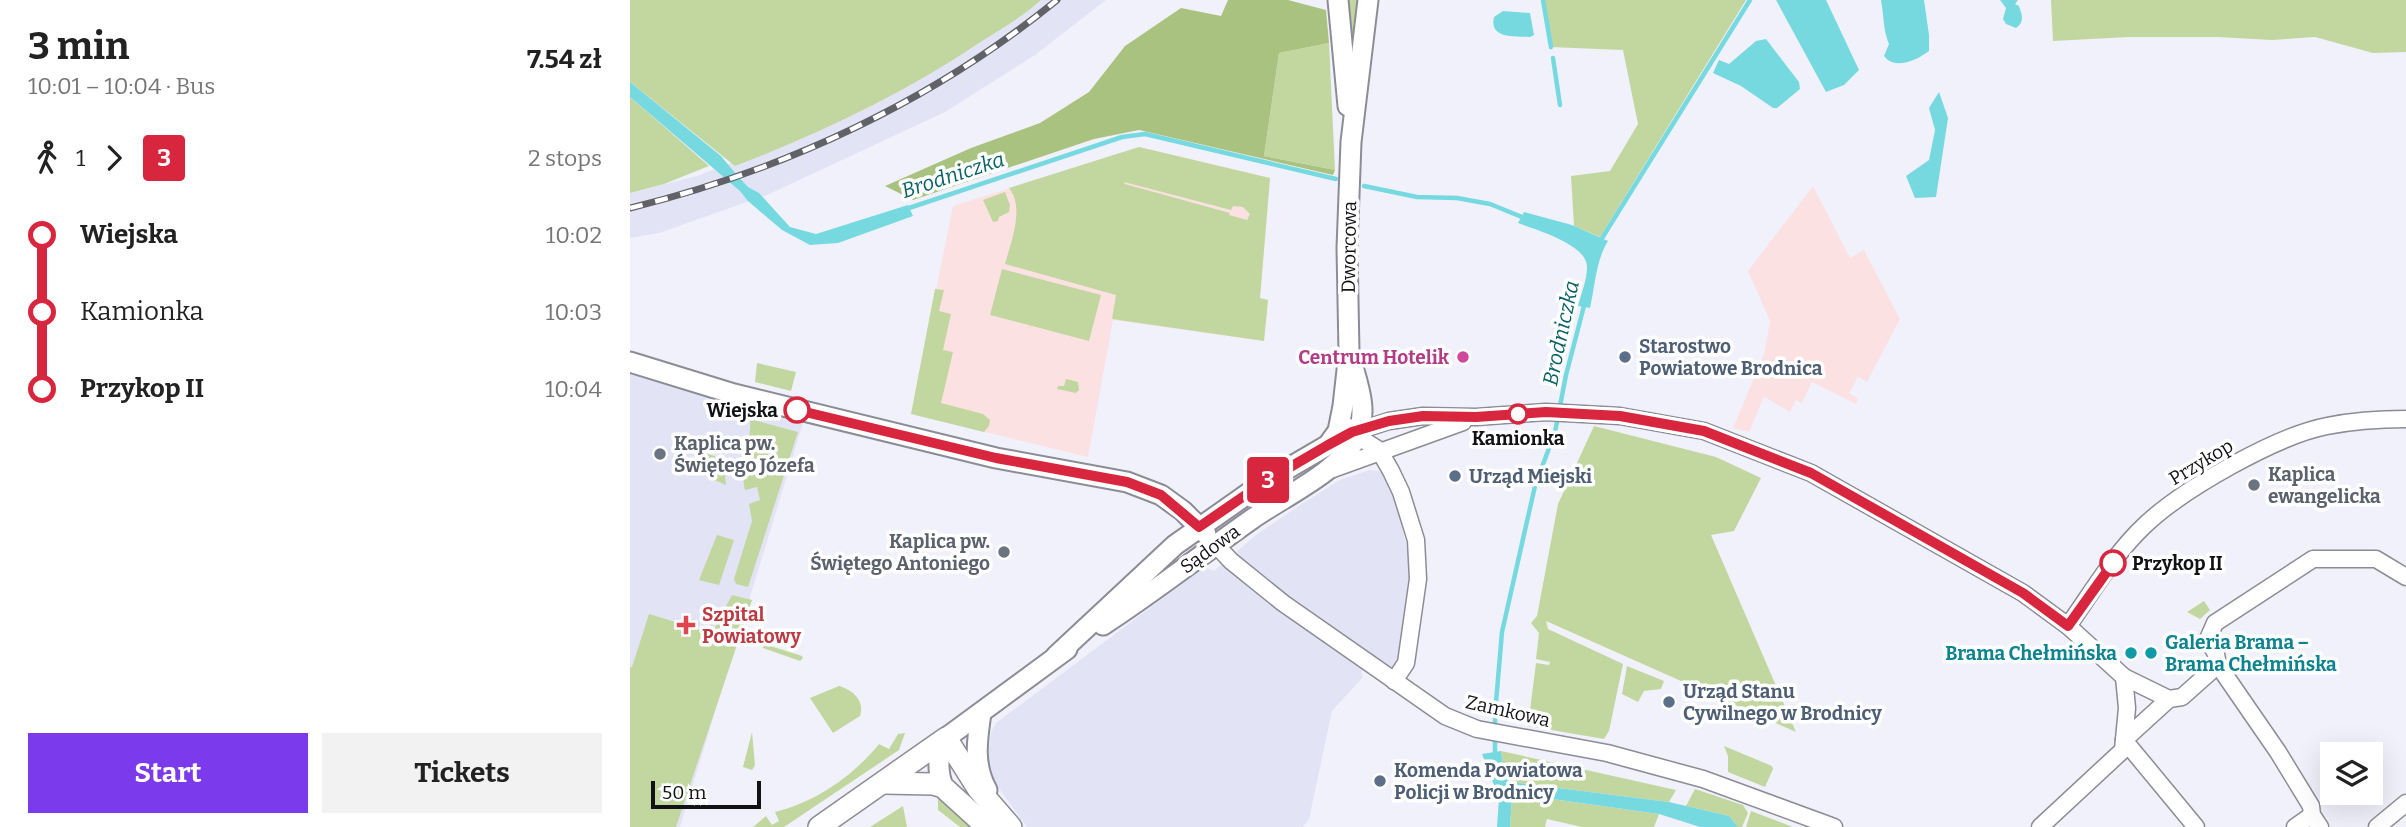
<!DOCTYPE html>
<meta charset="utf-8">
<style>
:root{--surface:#fff;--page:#f2f2f2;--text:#222;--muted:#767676;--accent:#7c3aed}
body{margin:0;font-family:Bitter,serif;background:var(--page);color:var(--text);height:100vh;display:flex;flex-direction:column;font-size:26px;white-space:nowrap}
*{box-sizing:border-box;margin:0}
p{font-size:23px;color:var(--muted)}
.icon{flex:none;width:38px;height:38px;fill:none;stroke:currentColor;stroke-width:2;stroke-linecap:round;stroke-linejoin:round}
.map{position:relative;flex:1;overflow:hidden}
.drawer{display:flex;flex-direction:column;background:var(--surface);width:630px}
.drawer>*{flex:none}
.badge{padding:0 14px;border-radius:5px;font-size:24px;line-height:46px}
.tools{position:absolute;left:1690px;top:742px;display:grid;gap:14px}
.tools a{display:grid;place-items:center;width:63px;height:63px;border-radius:0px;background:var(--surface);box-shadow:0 7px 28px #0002;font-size:35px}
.scale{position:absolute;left:21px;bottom:18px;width:110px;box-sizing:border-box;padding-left:7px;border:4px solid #111215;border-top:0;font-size:19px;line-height:24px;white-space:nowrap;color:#111215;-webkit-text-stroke:5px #fff;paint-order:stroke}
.map>.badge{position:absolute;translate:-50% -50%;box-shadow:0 0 0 4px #fff}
.legs{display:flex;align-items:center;gap:10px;height:77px;padding:0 28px;font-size:23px}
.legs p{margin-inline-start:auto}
.headline{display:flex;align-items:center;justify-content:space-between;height:119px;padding:0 28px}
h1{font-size:38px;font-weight:700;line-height:52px}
.cta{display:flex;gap:14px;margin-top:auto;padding:14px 28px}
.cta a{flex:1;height:80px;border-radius:0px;background:var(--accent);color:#fff;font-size:28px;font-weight:700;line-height:80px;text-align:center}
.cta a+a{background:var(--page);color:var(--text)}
ul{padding:0 28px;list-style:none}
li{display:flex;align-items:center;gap:24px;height:77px;font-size:26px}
li i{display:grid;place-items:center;width:10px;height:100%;margin:0 9px;background:currentColor}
li i::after{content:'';width:18px;height:18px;margin:-9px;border:5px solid;border-radius:50%;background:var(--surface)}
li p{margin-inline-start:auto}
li:first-child i{background:linear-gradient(#0000 50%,currentColor 0)}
li:last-child i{background:linear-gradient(currentColor 50%,#0000 0)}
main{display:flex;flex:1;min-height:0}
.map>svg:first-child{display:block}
.built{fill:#e2e3f4}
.education{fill:#fce1e2}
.green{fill:#c2d79f;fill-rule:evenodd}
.forest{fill:#aac27f}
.water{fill:#76d9e0}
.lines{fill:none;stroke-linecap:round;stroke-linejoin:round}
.stream{stroke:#76d9e0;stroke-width:4.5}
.minor-casing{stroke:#8c8c96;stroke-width:19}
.tertiary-casing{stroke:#8c8c96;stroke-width:23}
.secondary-casing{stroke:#8c8c96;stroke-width:24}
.minor{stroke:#fff;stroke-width:16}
.tertiary{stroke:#fff;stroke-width:19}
.secondary{stroke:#fff;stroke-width:21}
.rail-casing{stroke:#616268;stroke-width:7}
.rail{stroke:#fff;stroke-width:4.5;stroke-dasharray:13;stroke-linecap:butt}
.line-1-casing{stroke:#fff;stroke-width:16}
.line-1{stroke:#d7263d;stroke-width:10}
.hotel-dot{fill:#d1479c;stroke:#fff;stroke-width:2.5}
.service-dot{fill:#5c6f8a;stroke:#fff;stroke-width:2.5}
.stop-1-dot{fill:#fff;stroke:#d7263d;stroke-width:3.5}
.worship-dot{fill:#6b7280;stroke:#fff;stroke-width:2.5}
.health-dot{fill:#e0444e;stroke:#fff;stroke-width:2.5}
.culture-dot{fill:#0f9aa8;stroke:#fff;stroke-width:2.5}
.labels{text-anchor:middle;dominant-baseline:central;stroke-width:7;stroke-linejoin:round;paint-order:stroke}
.street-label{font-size:19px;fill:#111215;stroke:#fff}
.service-label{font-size:19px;font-weight:bold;fill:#4e5e75;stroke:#fff;text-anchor:start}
.hotel-label{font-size:19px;font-weight:bold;fill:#b23c85;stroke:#fff;text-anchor:end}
.stop-label{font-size:19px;font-weight:bold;fill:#111215;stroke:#fff;text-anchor:end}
.worship-label{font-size:19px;font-weight:bold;fill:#5b616d;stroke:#fff;text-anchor:start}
.health-label{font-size:19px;font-weight:bold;fill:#be3a42;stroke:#fff;text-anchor:start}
.culture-label{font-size:19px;font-weight:bold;fill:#0d838f;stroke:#fff;text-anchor:start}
.water-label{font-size:21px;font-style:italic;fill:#0a6267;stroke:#fff}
</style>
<main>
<section class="drawer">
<div class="headline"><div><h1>3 min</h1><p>10:01 – 10:04 · Bus</p></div><b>7.54 zł</b></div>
<div class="legs"><svg class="icon" aria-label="walk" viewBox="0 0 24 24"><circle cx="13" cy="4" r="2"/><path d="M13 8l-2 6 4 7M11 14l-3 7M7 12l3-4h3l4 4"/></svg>1<svg class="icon" aria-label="forward" viewBox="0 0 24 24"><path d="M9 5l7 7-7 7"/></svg><b class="badge" style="background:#d7263d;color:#fff">3</b><p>2 stops</p></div>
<ul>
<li><i style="color:#d7263d"></i><b>Wiejska</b><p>10:02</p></li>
<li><i style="color:#d7263d"></i><span>Kamionka</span><p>10:03</p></li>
<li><i style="color:#d7263d"></i><b>Przykop II</b><p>10:04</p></li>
</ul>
<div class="cta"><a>Start</a><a>Tickets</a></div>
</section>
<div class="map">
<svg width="1776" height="827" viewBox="0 0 1776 827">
<rect width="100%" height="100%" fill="#f1f1fc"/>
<g class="built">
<polygon points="406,0 476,0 405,55 315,112 137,195 29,233 0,238 0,193 67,176 160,140"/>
<polygon points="0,369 173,423 50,827 0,827"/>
<polygon points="739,470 749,471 761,484 780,560 780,590 769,653 766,664 759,668 745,660 731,672 733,677 702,711 679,819 673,827 397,827 364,782 360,770 358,758 361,732 366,723 572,569 577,568 584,571 626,535 673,503 710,480"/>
</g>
<g class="education">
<polygon points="509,147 640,178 630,298 638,300 634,341 483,320 458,457 281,414 323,206"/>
<polygon points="1183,186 1220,258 1234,250 1270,319 1237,382 1228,377 1219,393 1228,399 1226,404 1182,382 1172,403 1166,400 1160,412 1134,397 1119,432 1103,428 1134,354 1140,321 1118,271"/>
</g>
<g class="green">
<path d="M0,0H411C392,17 370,30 349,43C273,94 191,133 105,166L0,82Z"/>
<polygon points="717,0 730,0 726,35 722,33"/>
<polygon points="914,0 1116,0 970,237 944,226 941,176 980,171 1008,124 993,50 920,47"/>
<polygon points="1421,0 1776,0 1776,52 1743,53 1685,37 1642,40 1588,37 1499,37 1423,41"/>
<polygon points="699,43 705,170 634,156 649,53"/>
<polygon points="0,97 79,166 34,184 0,193"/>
<path d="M509,147L640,178L630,298L638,300L634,341L482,319L486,295L375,264C381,242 395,207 379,188ZM494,182L601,210L603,206L613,207L620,214L617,220L599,215L600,213L495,184Z"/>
<polygon points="375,192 380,205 379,212 369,217 368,221 363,222 353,200"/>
<polygon points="372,269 471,295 459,341 360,315"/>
<polygon points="305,289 314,290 309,311 321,314 313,350 323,352 311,403 353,414 360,420 359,426 354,432 281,414"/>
<polygon points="127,363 166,372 161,391 125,382"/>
<polygon points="436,379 448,382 449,390 446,393 427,389 428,386 434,386"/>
<path d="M120,419L168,432L118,587L106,584L104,579L122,521L119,504L130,500L127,487L115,490C109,465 122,445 120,419Z"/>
<polygon points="964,426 1086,457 1131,478 1104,531 1081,535 1166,732 916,621 918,629 993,664 979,731 974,739 898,726 906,663 919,665 920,662 906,659 909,633 901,623 907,616 928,504"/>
<polygon points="78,454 98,461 95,476 96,485 71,474"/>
<polygon points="87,535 104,540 89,585 69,580"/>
<polygon points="102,595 122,600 46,827 0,827 0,667 2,667 19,614 82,633"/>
<polygon points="1574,601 1580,610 1570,619 1557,612"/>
<polygon points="134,644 172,656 173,658 170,661 133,648"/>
<polygon points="997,666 1034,681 1031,689 1014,691 1008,702 992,694"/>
<path d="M209,686C223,690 235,701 230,716L203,733L180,698Z"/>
<polygon points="122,732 125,765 122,770 113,767"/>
<path d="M275,733L269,750L154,827H123L136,816L142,825L149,821L145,812C186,802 223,776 249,744L259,749L268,734Z"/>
<polygon points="1094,746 1142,766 1143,769 1135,787 1098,772 1098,756"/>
<polygon points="871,751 1046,790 1039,802 881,782 873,767"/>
<polygon points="1065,789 1113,805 1118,813 1112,827 1108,827 1099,816 1056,806"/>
<polygon points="887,794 1029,814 1024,827 952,827 917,819 915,827 880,827 882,798"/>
<polygon points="313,796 349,827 330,827 308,810 308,799"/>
<polygon points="273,806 277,827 240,827"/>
<polygon points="1121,811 1163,827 1164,827 1116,827"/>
</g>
<polygon class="forest" points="598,0 658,0 696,10 699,43 649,53 634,156 705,170 703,175 509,130 464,139 283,200 255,186 341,148 410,123 459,92 495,46 551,8 591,16"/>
<g class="water">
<polygon points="1146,0 1196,0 1229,70 1214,85 1196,92"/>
<path d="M1251,0H1294L1299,35V51C1286,61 1264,70 1254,56L1259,44C1253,30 1254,16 1251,0Z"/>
<path d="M1370,0H1388L1385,4L1389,6C1392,15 1395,22 1386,28L1376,24L1373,19L1376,8Z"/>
<path d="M873,11L900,13L904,35L900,37C884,36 859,39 864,17Z"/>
<polygon points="1136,39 1169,82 1170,89 1147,108 1143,108 1111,86 1083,73 1089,60 1099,64 1126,41"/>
<polygon points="0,82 91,156 106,174 118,187 129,193 160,227 186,234 278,205 283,216 208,243 180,245 152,230 118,201 110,191 0,97"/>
<polygon points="1309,92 1318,118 1306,197 1285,198 1276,176 1299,160 1305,130 1299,108"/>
<path d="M894,212L942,225L978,241C966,260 965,286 960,308L948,306C951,294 957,280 957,267C957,244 906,230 888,223Z"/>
<polygon points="871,751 873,767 881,782 1039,802 1099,816 1108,827 1070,827 1029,814 887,794 882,798 880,827 867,827 869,798 852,754"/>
</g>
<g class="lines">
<g class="stream">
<polyline points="913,0 921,47"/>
<polyline points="923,58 930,105"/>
<polyline points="734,186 787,197 827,198 860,204 897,219"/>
<polyline points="276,209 492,137 515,134 706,179"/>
<polyline points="969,243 1120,0"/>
<polyline points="865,755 865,714 872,632 905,486 925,432 936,375 955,302"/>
</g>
<g class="minor-casing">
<g id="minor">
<polyline points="719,427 727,436 749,450 761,471 771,492 786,540 788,579 776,663 764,681"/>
<polyline points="721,433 759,421 793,416 846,417 916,412 990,416 1074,431 1181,473 1393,593 1438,626 1494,677 1539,699"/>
<polyline points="703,469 833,422"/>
<polyline points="586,545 601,561 653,603 815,716 847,729 977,753 1073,779 1204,827"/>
<path d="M1438,626C1462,592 1485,553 1515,525C1553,489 1646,436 1697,426C1722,421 1750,419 1776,419"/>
<polyline points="1494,740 1539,699 1552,697 1588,665"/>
<polyline points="1494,740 1566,827"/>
<polyline points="1410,827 1493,750 1497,708 1494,677"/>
<polyline points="1665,827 1682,815"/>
<polyline points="1690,827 1682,815 1681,806 1648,752 1588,665 1586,654 1578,639 1585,623 1683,559 1746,559 1776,577"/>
<polyline points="1747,827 1776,803"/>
</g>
</g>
<g class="tertiary-casing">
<g id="tertiary">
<polyline points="708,0 718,106"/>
<polyline points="0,362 104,394 366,458 497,482 531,495 553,511 576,534"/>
<path d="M473,625C524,592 572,554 622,519C653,497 710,471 726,438C739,412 728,385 721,360"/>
<polyline points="426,656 545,545 633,483 698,445 708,431 713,406 719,352 717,248 721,142 738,0"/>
<path d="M351,713C347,740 343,765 357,790"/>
<path d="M313,787C307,770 307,754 316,738L437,649"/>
</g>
</g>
<g class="secondary-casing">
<g id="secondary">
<polyline points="254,783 303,784 313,787 357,827"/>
<polyline points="189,827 316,738 349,790 381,827"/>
</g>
</g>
<use href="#minor" class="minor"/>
<use href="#tertiary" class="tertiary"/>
<use href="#secondary" class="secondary"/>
<g class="rail-casing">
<path id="rail" d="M0,208C155,170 303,101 427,0"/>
</g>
<use href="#rail" class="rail"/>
</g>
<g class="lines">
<g class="line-1-casing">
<polyline id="line-1" points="167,410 366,458 497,482 531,495 569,527 633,483 698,445 722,432 759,421 793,416 846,417 916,412 990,416 1074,431 1181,473 1393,593 1438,626 1483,563"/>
</g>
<use href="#line-1" class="line-1"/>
</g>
<circle class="hotel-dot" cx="833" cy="357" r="7"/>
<g class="service-dot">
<circle cx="995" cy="357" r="7"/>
<circle cx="825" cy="476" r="7"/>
<circle cx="1039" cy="702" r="7"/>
<circle cx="750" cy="781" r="7"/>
</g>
<g class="stop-1-dot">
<circle cx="167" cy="410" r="12"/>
<circle cx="888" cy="414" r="9"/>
<circle cx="1483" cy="563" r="12"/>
</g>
<g class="worship-dot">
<circle cx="30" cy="454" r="7"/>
<circle cx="1624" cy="485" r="7"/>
<circle cx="374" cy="552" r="7"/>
</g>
<path class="health-dot" d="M52.5 614.5h7v7h7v7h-7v7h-7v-7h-7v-7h7z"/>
<g class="culture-dot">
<circle cx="1501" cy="653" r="7"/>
<circle cx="1521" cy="653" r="7"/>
</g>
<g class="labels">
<g class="street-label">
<text transform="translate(719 247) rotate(-89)">Dworcowa</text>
<text transform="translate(1571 462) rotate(-31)">Przykop</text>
<text transform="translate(580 549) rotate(-36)">Sądowa</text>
<text transform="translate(878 711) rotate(13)">Zamkowa</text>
</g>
<g class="service-label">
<text x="1009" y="346">Starostwo<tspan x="1009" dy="22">Powiatowe Brodnica</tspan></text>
<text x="839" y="476">Urząd Miejski</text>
<text x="1053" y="691">Urząd Stanu<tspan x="1053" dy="22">Cywilnego w Brodnicy</tspan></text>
<text x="764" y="770">Komenda Powiatowa<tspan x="764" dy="22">Policji w Brodnicy</tspan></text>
</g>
<g class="hotel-label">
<text x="819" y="357">Centrum Hotelik</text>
</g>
<g class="stop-label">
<text x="148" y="410">Wiejska</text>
<text x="888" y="438" text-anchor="middle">Kamionka</text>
<text x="1502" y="563" text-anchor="start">Przykop II</text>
</g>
<g class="worship-label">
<text x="44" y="443">Kaplica pw.<tspan x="44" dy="22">Świętego Józefa</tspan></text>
<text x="1638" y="474">Kaplica<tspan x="1638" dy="22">ewangelicka</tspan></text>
<text x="360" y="541" text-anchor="end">Kaplica pw.<tspan x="360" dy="22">Świętego Antoniego</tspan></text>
</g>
<g class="health-label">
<text x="72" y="614">Szpital<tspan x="72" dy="22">Powiatowy</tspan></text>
</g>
<g class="culture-label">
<text x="1535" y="642">Galeria Brama –<tspan x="1535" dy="22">Brama Chełmińska</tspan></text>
<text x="1487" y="653" text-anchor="end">Brama Chełmińska</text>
</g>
<g class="water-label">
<text transform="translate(323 175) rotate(-18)">Brodniczka</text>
<text transform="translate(931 333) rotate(-78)">Brodniczka</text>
</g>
</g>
</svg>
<div class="tools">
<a><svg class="icon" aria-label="layers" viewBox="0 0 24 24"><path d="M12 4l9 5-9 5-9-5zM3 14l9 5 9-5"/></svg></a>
</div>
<div class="scale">50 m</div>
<b class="badge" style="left:638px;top:480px;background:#d7263d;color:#fff">3</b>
</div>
</main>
